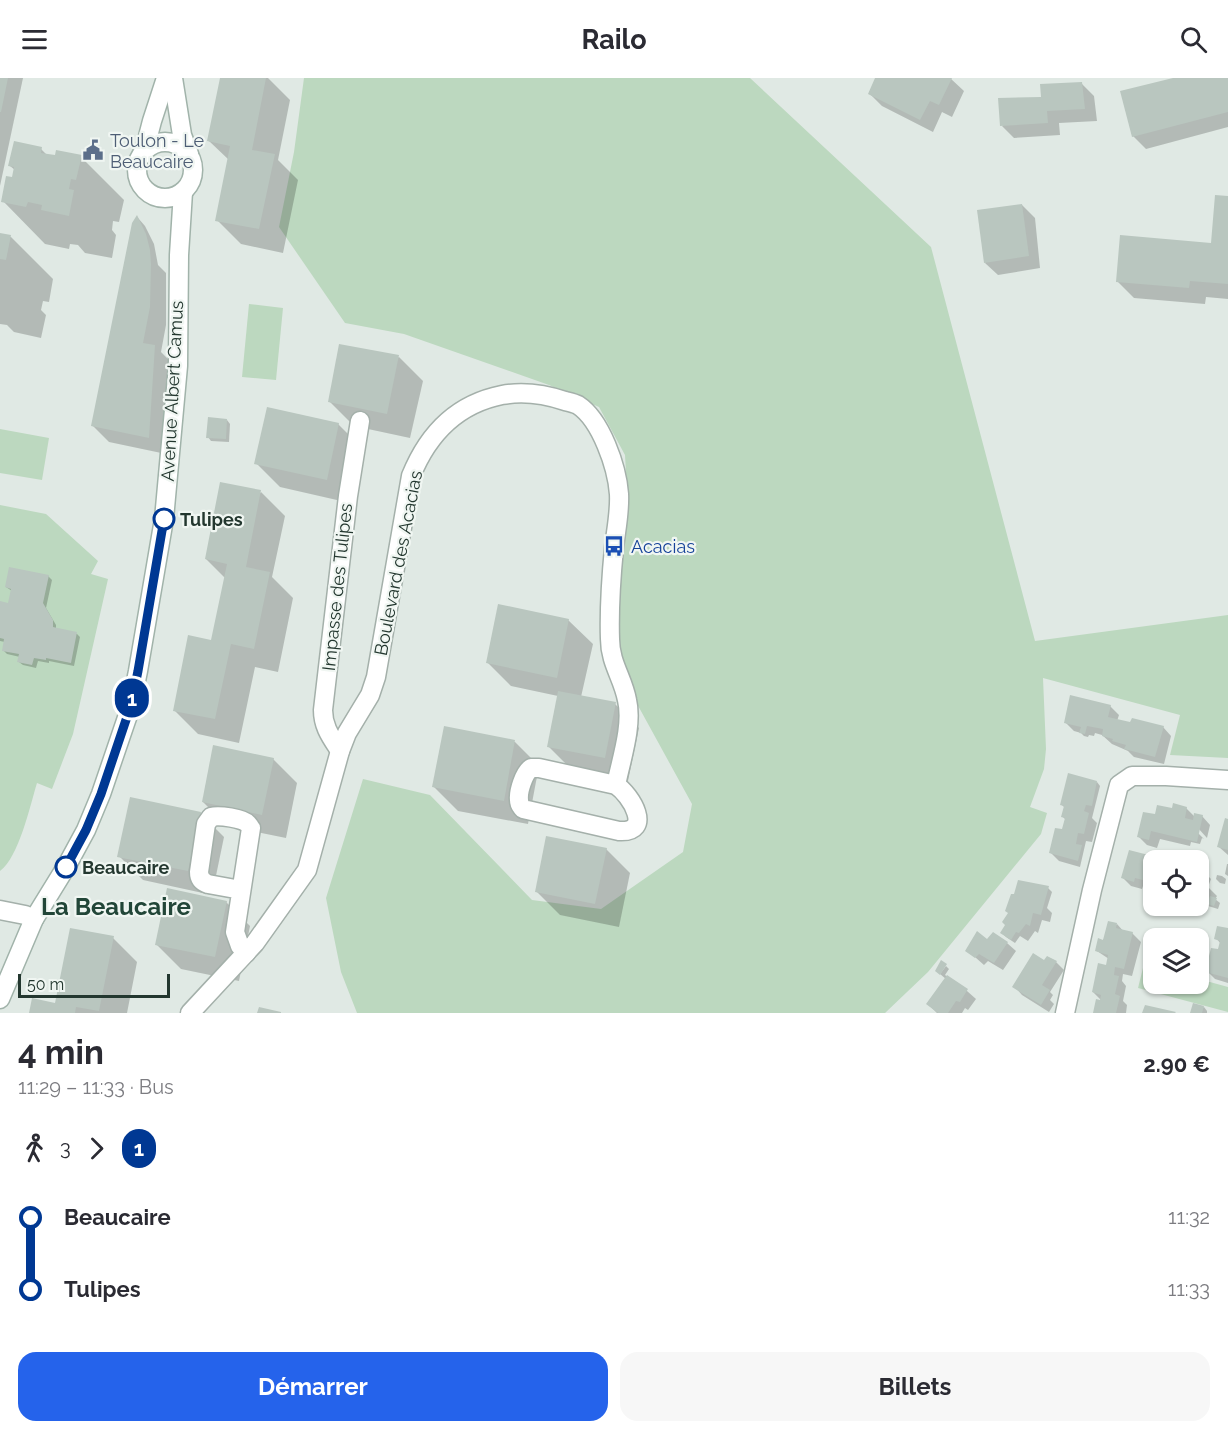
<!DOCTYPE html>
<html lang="fr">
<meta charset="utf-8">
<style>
:root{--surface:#fff;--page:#f7f7f7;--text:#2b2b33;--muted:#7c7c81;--accent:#2563eb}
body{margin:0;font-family:Raleway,sans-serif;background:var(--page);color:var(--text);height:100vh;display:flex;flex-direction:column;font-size:22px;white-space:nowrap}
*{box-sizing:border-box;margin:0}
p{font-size:20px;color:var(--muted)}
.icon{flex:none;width:33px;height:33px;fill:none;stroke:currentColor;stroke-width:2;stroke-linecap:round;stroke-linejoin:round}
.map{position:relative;height:935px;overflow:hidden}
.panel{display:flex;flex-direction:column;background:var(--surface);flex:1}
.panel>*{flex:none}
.badge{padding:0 12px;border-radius:20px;font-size:21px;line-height:39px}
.buttons{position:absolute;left:1143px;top:772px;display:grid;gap:12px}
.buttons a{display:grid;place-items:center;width:66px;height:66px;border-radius:12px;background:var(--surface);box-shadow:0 2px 4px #0004;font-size:30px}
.scale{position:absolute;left:18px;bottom:15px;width:152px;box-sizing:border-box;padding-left:6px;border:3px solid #23372f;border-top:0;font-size:16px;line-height:21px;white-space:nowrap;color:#23372f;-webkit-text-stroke:4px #f0f6f2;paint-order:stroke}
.map>.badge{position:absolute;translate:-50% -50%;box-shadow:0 0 0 3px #fff}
.legs{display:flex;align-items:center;gap:9px;height:66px;padding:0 18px;font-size:20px}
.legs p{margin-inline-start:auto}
.headline{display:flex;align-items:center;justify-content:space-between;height:102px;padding:0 18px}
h1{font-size:33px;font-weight:700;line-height:45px}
.cta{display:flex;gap:12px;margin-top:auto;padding:12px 18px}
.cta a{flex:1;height:69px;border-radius:18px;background:var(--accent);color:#fff;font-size:24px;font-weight:700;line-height:69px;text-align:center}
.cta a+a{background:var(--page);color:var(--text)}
ul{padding:0 18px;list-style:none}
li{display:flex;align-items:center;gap:21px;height:72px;font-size:22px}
li i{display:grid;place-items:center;width:9px;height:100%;margin:0 8px;background:currentColor}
li i::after{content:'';width:15px;height:15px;margin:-8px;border:4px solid;border-radius:50%;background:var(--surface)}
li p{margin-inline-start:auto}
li:first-child i{background:linear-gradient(#0000 50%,currentColor 0)}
li:last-child i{background:linear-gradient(currentColor 50%,#0000 0)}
header{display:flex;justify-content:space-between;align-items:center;height:78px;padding:0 18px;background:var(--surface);font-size:27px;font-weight:700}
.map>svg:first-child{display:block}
.green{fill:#bcd8bf}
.shadow{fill:#0003}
.building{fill:#b9c6bf}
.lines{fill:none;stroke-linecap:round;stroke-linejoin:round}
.street-casing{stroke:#a4b0aa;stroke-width:21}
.secondary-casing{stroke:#a1b3aa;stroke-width:21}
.street{stroke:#fff;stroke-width:18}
.secondary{stroke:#fff;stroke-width:18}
.line-1-casing{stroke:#fff;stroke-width:14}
.line-1{stroke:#003893;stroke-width:9}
.stop-1-dot{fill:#fff;stroke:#003893;stroke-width:3}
.labels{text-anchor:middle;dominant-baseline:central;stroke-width:4.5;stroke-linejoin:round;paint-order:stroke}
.service-label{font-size:18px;fill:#4e5e75;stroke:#f0f6f2;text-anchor:start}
.street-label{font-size:18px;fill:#23372f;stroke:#f0f6f2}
.stop-label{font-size:18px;font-weight:bold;fill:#23372f;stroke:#f0f6f2;text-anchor:start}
.transit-label{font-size:18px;fill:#164399;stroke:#f0f6f2;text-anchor:start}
.district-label{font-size:24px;font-weight:bold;fill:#224638;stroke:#f0f6f2}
</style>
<header><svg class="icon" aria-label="menu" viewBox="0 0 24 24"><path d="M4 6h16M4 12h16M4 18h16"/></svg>Railo<svg class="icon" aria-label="search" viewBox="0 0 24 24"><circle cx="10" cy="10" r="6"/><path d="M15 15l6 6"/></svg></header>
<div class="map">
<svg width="1228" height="935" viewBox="0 0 1228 935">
<rect width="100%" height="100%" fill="#e0e9e4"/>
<g class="green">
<polygon points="304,0 750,0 931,169 1035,563 1228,537 1228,680 1170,677 1180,637 1043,600 1046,671 1044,691 1030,729 1047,735 1041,756 928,894 885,935 357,935 341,894 326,820 363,701 430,717 532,822 601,831 683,774 692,726 619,593 607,553 628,430 625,377 599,329 549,307 404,256 345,245 279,149 294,74"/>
<polygon points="249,226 283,230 276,302 242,299"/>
<polygon points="0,351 49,360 42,402 0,395"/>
<path d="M0,427L46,436L98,483L91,496L108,501L73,656L52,711L37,705C30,728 19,779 0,793Z"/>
<polygon points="1149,866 1153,870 1154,906 1198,906 1199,901 1228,909 1228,934 1138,910"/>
</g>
<g class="shadow">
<polygon points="0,0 23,0 0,108"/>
<polygon points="222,0 268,0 290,22 278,82 298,102 283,175 241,166 217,142 229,82 209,63"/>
<polygon points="876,0 950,0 964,13 952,39 942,34 933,54 882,28 869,15"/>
<polygon points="1179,0 1228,0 1228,49 1146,71 1133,58"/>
<polygon points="1082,6 1094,18 1097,43 1059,45 1060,57 1014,60 1002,48 1043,20"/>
<polygon points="41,71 48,78 81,79 124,122 119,144 113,143 112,152 116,157 112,180 85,175 78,167 70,166 69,171 45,166 3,123 13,101 15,92 10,88"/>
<polygon points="1228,120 1228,221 1206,219 1205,226 1134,220 1118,204 1213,167"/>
<polygon points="1022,127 1035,140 1040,190 998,197 985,185"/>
<polygon points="138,140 145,148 154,166 158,187 166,195 166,247 161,274 172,285 166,376 109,364 92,347"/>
<polygon points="0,157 11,159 53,201 49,224 43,223 41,232 46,237 41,260 14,254 7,247 0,246"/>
<polygon points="399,279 423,303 410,360 354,348 330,324"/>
<polygon points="227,342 230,346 229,364 211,363 208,359"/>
<polygon points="338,346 362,370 350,425 280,409 256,385"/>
<polygon points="261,414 285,438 272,499 293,520 278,594 255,589 239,665 198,656 174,632 212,564 225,500 206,481"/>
<polygon points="48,498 52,502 46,530 56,547 56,551 77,556 80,559 74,588 49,583 49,585 38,583 36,590 23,587 19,584 20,579 7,576 3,572 5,564 0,563 0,525 10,527 12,513 6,509"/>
<polygon points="568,542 593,566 581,619 615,626 639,650 628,703 572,692 548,668 558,618 511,608 487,584"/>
<polygon points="1110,628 1119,637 1117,643 1163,649 1171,658 1164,686 1134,679 1128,673 1112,666 1102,657 1095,655 1094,658 1089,657 1088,659 1084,658 1081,655 1074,653 1065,644"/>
<polygon points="445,650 515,664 539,688 528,746 458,733 434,709"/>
<polygon points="273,681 297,705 286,760 227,748 203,724"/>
<polygon points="1097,704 1100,708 1092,740 1097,745 1092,764 1086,763 1080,789 1059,783 1051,775 1063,753 1066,742 1063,739 1065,730 1061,726"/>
<polygon points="1186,730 1195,739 1202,738 1210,747 1207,760 1198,750 1198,755 1204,761 1202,760 1200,766 1191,764 1190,768 1160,761 1157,770 1147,767 1138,758 1161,737 1173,732"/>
<polygon points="200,735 224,759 212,817 143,802 119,778"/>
<polygon points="1228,742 1228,777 1219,769"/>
<polygon points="606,771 630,795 619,849 560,837 536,813"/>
<polygon points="1130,774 1165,783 1154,783 1154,810 1143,808 1142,811 1131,808 1123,800"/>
<polygon points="1183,776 1190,783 1170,783"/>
<polygon points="1227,786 1228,786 1228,798 1225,796"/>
<polygon points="1198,792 1203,793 1211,801 1208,809 1217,818 1215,821 1220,825 1218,831 1198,825"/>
<polygon points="1217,797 1222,798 1226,801 1225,806 1220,805 1216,801"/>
<polygon points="1048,810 1052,814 1047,830 1052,835 1050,844 1042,842 1038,855 1035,853 1028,863 1020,858 1015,865 1006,859 1002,855"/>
<polygon points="226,824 250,848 239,903 181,891 157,867"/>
<polygon points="1117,846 1124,854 1132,855 1141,864 1132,898 1123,896 1122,903 1126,908 1123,923 1127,927 1126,935 1095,935 1104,925 1093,914 1107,888 1109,881 1097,873 1102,863"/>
<polygon points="1228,852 1228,905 1215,901 1207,893 1221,866 1216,860"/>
<polygon points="993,856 1007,865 1016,873 1003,892 988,883 984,887 967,872 988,862"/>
<polygon points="113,860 137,884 127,935 30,935 56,926"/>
<polygon points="1045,884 1056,884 1064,892 1050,914 1053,917 1050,922 1054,926 1049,934 1022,917 1014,908"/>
<polygon points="946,888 949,891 945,897 967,913 976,921 968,932 965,930 962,935 937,935 928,926 946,901 940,896"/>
<polygon points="1204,929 1207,933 1207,935 1192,935"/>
</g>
<g class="building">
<polygon points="0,0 8,0 1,34 0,34"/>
<polygon points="220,0 266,0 252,72 275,76 259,151 215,143 230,68 207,63"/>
<polygon points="875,0 952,0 939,27 930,23 920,42 868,16"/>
<polygon points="1173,0 1228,0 1228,34 1132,59 1120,13"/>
<polygon points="1082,4 1085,31 1047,33 1048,45 1000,48 998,20 1041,19 1040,6"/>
<polygon points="14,63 42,69 41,75 55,77 56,72 82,77 76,102 71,101 69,111 74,112 69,138 41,132 42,127 28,124 26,129 1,124 6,98 12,99 14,89 8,88"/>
<polygon points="1215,117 1228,118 1228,206 1190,203 1189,210 1116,204 1120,157 1211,165"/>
<polygon points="1022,126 1029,178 984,185 977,132"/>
<polygon points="137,137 146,156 150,172 151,186 150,229 143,265 155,267 149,360 91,348 132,145"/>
<polygon points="0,155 11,157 6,182 0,181"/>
<polygon points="339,266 399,277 387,336 328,324"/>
<polygon points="267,329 339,345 327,402 254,386"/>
<polygon points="208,339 227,341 226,361 206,360"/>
<polygon points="220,404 261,412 246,489 270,494 254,571 231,566 215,641 173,633 188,557 211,562 227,486 205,481"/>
<polygon points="9,489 49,497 43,525 53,542 53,549 77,554 71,585 46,580 46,582 34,580 32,587 17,584 19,576 2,573 4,561 0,560 0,523 8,525 11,511 5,509"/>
<polygon points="498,526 569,541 557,600 486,585"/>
<polygon points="558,613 616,624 605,680 547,669"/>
<polygon points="1070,617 1111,627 1108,639 1130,644 1132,640 1164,648 1155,679 1124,671 1126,667 1112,663 1113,661 1102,658 1103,651 1087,648 1085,656 1079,655 1081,649 1064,645"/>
<polygon points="444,648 515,662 504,723 432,709"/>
<polygon points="213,667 274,680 262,737 202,724"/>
<polygon points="1068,695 1097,703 1092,728 1086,727 1084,733 1089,735 1084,756 1078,755 1076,766 1082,767 1078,783 1049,775 1055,750 1062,751 1065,740 1061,739 1064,728 1060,727"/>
<polygon points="130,719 201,734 188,793 117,779"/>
<polygon points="1173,725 1187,729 1185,740 1193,742 1194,735 1203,737 1197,764 1151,753 1149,762 1137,759 1143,734 1155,736 1157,727 1172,730"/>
<polygon points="1225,740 1228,741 1228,772 1217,769"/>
<polygon points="546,758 607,770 595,826 535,814"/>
<polygon points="1129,772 1168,782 1154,783 1154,805 1135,800 1134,804 1121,800"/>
<polygon points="1171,772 1184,775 1182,783 1169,783"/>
<polygon points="1018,802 1049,808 1041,837 1033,835 1030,848 1026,846 1019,855 1016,854 1011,862 1000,855 1005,847 1002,844 1008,835 1005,833 1011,816 1014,816"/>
<polygon points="1198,805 1209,808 1205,822 1198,820"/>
<polygon points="167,810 227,823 215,879 155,867"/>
<polygon points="1210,818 1217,820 1214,828 1207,826"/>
<polygon points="1108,843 1117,845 1116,850 1133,854 1124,891 1115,889 1114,897 1119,898 1115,916 1120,918 1116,935 1093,935 1096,921 1100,922 1101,917 1092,914 1098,885 1106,887 1108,877 1095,873 1098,860 1103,862"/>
<polygon points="1217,848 1228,850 1228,900 1205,894 1211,870 1218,871 1220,863 1214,861"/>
<polygon points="70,850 114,858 99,933 76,929 75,935 29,935 32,920 55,925"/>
<polygon points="977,853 987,861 993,854 1008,864 994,885 979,876 975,880 965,873"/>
<polygon points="1033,875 1044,882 1047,878 1057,883 1042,907 1050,912 1041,927 1012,909"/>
<polygon points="941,882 947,886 940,897 935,893"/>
<polygon points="947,897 968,911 960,924 956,923 948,935 938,935 926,926"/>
<polygon points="1193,925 1204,928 1202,935 1190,935"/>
<polygon points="1145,927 1176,934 1175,935 1142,935"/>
<polygon points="259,929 281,934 281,935 257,935"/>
</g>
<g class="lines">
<g class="street-casing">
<g id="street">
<path d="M340,673C331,659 323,649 323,632L348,418L360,343"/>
<path d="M531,690H539L616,707C631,717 654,755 619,753L523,731C521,728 519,727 519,722C518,713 524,695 531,690Z"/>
<path d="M241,812L208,806C202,804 199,800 199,794L206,746L211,739C219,737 243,740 248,746C249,747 250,749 251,750L235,854L240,868L246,875"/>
<polyline points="0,832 25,837 34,841"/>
<path d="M190,935L255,865L307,792L340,673L347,655L370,617L376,599L411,398C428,356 457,326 502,317C524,313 544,316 565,323C569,324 574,325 578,327C601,342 617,389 619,416C620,434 616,452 614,470C611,501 609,531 610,561C610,585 623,600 627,622C633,647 621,682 616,707"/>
<polyline points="1065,935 1092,812 1119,707 1132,698 1166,698 1228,702"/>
</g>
</g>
<g class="secondary-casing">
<g id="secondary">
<polyline points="173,0 182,57 189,76"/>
<circle cx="165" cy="92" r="28"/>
<polyline points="144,74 152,43 166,0"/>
<polyline points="0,921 34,841 66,789 86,752 101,716 131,628 138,593 164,441 178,288 179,177 183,114"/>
</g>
</g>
<use href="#street" class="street"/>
<use href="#secondary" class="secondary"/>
</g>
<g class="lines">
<g class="line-1-casing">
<polyline id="line-1" points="66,789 86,752 101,716 131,627 138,593 164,441"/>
</g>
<use href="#line-1" class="line-1"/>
</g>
<defs>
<g id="civic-bare" transform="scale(1.62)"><path d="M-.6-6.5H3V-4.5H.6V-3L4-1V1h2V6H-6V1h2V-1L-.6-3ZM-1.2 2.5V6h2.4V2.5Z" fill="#5c6f8a" stroke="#f0f6f2" stroke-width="2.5" paint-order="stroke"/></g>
<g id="bus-bare" transform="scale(1.62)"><path d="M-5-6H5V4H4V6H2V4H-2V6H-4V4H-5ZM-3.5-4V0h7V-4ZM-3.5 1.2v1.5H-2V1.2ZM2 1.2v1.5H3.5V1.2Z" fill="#1a4fb4" stroke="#f0f6f2" stroke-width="2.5" paint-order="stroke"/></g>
</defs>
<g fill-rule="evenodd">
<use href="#civic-bare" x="93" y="72"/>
<use href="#bus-bare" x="614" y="468"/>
</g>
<g class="stop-1-dot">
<circle cx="164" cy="441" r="10"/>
<circle cx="66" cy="789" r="10"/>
</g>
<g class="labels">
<g class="service-label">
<text x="110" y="62">Toulon - Le<tspan x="110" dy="21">Beaucaire</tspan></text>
</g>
<g class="street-label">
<text transform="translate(172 313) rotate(-87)">Avenue Albert Camus</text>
<text transform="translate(398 485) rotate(-79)">Boulevard des Acacias</text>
<text transform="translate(337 509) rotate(-84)">Impasse des Tulipes</text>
</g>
<g class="stop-label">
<text x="180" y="441">Tulipes</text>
<text x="82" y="789">Beaucaire</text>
</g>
<g class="transit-label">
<text x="631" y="468">Acacias</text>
</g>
<g class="district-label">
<text x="116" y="828">La Beaucaire</text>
</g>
</g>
</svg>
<div class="buttons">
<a><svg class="icon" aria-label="locate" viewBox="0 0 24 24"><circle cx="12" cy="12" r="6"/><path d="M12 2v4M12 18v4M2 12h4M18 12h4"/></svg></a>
<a><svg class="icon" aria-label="layers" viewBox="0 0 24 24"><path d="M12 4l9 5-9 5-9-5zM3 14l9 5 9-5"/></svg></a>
</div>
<div class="scale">50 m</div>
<b class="badge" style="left:132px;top:620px;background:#003893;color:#fff">1</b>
</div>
<section class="panel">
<div class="headline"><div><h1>4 min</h1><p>11:29 – 11:33 · Bus</p></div><b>2.90 €</b></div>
<div class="legs"><svg class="icon" aria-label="walk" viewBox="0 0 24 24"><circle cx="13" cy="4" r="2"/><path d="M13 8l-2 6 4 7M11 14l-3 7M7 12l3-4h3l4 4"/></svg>3<svg class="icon" aria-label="forward" viewBox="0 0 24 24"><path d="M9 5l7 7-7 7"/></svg><b class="badge" style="background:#003893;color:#fff">1</b></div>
<ul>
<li><i style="color:#003893"></i><b>Beaucaire</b><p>11:32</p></li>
<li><i style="color:#003893"></i><b>Tulipes</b><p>11:33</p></li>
</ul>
<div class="cta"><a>Démarrer</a><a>Billets</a></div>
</section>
